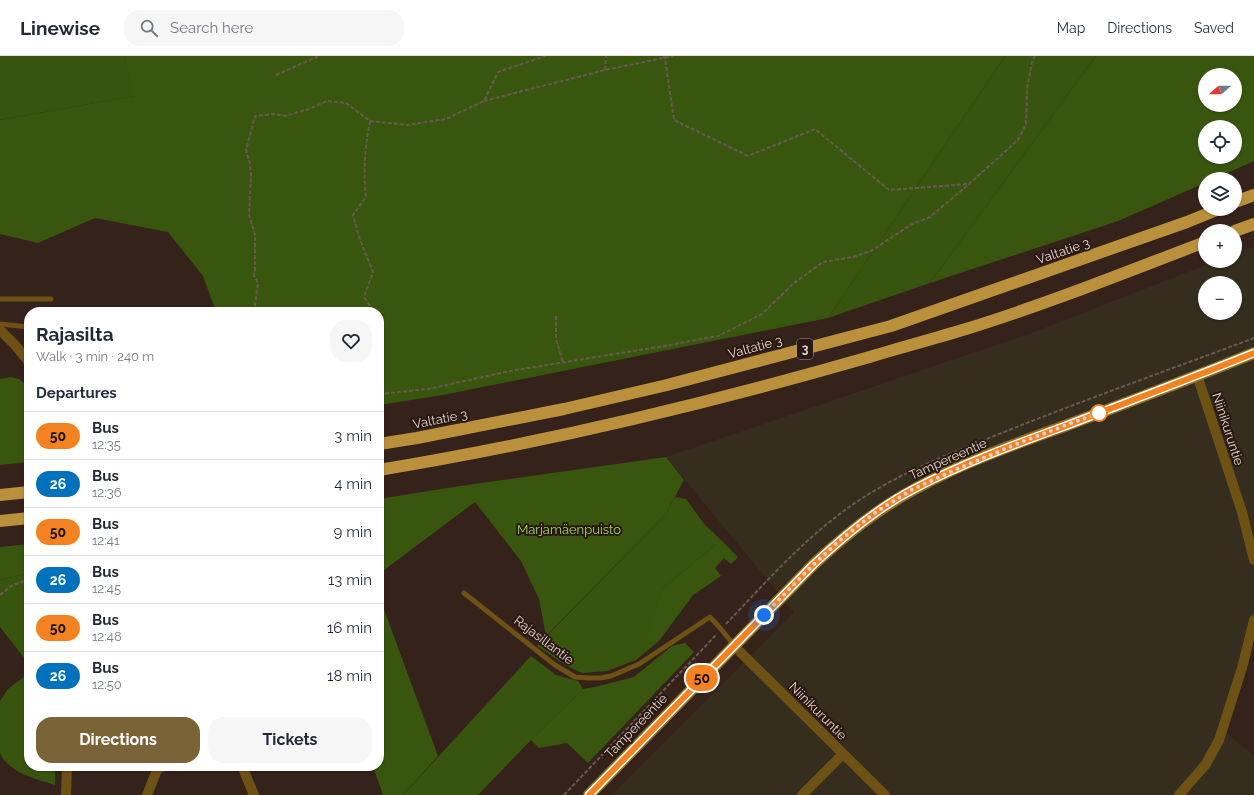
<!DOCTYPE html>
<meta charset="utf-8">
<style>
:root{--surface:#fff;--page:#f6f6f7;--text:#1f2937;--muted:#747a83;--line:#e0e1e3;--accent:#7a6337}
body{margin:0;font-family:Raleway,sans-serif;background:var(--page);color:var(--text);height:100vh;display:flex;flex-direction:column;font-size:15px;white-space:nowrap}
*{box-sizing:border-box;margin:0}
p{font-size:13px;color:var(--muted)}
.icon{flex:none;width:22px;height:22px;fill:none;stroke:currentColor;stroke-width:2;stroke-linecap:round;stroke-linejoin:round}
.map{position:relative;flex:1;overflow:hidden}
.details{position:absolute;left:24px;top:251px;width:360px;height:464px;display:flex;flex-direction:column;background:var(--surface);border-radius:16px;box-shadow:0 1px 3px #0004}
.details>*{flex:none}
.badge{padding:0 8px;border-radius:13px;font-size:14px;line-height:26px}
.needle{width:26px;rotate:250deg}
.tools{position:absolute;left:1198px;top:12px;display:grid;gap:8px}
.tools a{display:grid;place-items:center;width:44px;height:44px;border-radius:50%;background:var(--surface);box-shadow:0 1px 3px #0004;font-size:20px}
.you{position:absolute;width:20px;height:20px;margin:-10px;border:3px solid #fff;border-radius:50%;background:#1a73e8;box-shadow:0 0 0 6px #1a73e833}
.map>.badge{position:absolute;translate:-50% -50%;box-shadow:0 0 0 2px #fff}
h2{padding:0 12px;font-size:15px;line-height:36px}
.round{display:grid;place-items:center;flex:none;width:42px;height:42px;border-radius:16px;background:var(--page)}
.overview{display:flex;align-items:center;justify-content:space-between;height:68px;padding:0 12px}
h1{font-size:19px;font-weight:700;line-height:30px}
.cta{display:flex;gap:8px;margin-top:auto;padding:8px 12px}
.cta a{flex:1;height:46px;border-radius:16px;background:var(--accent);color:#fff;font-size:16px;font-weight:700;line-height:46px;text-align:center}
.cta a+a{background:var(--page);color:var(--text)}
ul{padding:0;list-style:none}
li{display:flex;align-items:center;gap:12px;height:48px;padding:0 12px;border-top:1px solid var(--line)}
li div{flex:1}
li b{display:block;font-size:15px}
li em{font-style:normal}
li .badge{min-width:44px;font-weight:700;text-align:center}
header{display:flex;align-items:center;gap:24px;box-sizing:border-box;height:56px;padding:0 20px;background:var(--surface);border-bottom:1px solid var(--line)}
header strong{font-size:19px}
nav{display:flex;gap:22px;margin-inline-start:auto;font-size:14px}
.search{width:280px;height:36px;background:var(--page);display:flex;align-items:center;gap:10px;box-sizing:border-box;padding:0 14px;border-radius:16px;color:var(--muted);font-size:15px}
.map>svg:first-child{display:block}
.industrial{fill:#352d1d;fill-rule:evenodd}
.green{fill:#385510}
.forest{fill:#39560f;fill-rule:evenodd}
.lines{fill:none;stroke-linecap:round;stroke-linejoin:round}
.path{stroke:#6a5953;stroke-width:2;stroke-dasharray:4 2;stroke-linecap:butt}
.lane{stroke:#6e5114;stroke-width:5}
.street{stroke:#6e5114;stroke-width:10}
.secondary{stroke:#8f6a1d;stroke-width:12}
.highway{stroke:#ba903d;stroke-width:12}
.line-casing{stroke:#fff;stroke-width:9}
.line{stroke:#f58220;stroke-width:6}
.walk{stroke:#e0d3ce;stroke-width:4;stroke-dasharray:0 7.2}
.stop-dot{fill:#fff;stroke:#f58220;stroke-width:2}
.labels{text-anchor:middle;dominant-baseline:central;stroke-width:4;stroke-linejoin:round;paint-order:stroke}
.shield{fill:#2a1812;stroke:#a99b96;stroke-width:1}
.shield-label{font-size:12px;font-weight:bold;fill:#e0d3ce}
.street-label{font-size:13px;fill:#e0d3ce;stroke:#2a1812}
.park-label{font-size:13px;fill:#9fd561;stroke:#2a1812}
</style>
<header>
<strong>Linewise</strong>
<div class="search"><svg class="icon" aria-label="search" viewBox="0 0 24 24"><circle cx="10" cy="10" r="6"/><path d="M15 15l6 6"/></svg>Search here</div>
<nav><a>Map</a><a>Directions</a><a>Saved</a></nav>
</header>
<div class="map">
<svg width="1254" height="739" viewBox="0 0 1254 739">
<rect width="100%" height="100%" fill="#35221b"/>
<path class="industrial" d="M1254,190V564L1223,673L1254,700V739H612L794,556L666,401L1034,276L1216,205H1235V198ZM1205,227H1235V257H1205Z"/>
<g class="green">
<polygon points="0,0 124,0 135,40 0,64"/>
<polygon points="1005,0 1096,0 930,227 828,262"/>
<polygon points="675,441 686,443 705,469 721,484 662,533 643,590 659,585 636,604 607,615 582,617 567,610 537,590 665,459"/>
<polygon points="29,517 29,608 0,571 0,524"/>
<polygon points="531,600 556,619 578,625 583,633 531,684 478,739 403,739"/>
<path d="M29,617V710H55V729C36,723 9,717 0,697V645L8,633Z"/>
</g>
<g class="forest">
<polygon points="124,0 1005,0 828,262 443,339 379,349 379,256 216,256 203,220 168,176 95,162 38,187 0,178 0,64 134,40"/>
<path d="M1096,0H1254V105L1214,123H1205V127L1118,165L930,227ZM1205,19H1235V49H1205ZM1205,71H1235V101H1205Z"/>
<polygon points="11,321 19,323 29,332 29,406 0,409 0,323"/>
<polygon points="666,401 684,424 665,459 546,580 539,543 521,505 475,446 388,511 379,519 379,443 460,430"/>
<polygon points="721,484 738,501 731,508 724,502 715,512 721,520 693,539 659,585 642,591 662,533"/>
<polygon points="29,488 29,517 0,524 0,491"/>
<polygon points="379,540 438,700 403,739 383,739 373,710 379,710"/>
<polygon points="685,587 694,596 588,707 567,687 539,692 531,684 583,633 595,631 634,621 672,590"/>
</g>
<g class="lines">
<g class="path">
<polyline points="663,0 665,2 674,64 748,100 815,73 889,134 968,128"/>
<polyline points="605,14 606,0"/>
<polyline points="276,19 319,0"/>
<polyline points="484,45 605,14 673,0"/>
<path d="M370,65C365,91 363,115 366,141L353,159L359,181L373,216L364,241L374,256"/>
<polyline points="254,256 258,227 254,219 255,214 255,178 249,159 251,119 250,108 246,94 255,60 274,58 285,60 309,53 327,45 346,47 370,65 407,69 446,63 484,45 498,16 546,0"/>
<polyline points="556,260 556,283 563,306"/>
<polyline points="379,266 380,268 379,276"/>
<polyline points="379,333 380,338"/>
<polyline points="379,338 428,333 510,315 664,290 718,280 762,258 794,227 823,206 853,201 871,195 912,168 930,161 969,128 1018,84 1026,68 1027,33 1032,6 1035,0"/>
<polyline points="0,539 11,530 29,523"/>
<path d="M726,568C767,525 808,478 858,445C903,415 954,396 1004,376C1087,343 1171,313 1254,282"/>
<polyline points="564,739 716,579"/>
</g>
<g class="lane">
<polyline points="0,243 51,243"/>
<polyline points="0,268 29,271"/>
<polyline points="464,537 555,609 575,621 589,622 600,622 611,620 639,608 710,561 721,573 734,589"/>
</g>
<g class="street">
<polyline points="0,274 15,289 29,306"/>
<polyline points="1197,319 1242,456 1254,504"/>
<polyline points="734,590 885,739"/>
<polyline points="242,710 254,739"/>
<polyline points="66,739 67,710"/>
<polyline points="147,739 157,714 159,712 166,710"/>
<polyline points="802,739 843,698"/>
<polyline points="1179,739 1206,708 1219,684 1242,612 1254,564"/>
</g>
<path class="secondary" d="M589,739L813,509C844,480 877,453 915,433C961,407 1012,389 1062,371C1126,347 1190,323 1254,297"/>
<g class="highway">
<polyline points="1235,146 1254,139"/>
<polyline points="1235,175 1254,168"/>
<polyline points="379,388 417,382 564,353 667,329 891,270 1187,166 1219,153"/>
<path d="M379,414C544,387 706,348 866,302C899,292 933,283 966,273C1047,248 1126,216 1205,186"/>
<polyline points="0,439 29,436"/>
<polyline points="0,465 29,462"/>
</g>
</g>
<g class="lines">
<g class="line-casing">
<path id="line" d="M589,739L813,509C844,480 877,452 914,433C963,407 1016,388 1068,369C1130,345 1192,322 1254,297"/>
</g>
<use href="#line" class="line"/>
<polyline class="walk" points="764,559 813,509 839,485 876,456 913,433 959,412 1029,383 1099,357"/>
</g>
<circle class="stop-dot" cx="1099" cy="357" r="8"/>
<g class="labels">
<rect class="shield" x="797" y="283" width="16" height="20" rx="3"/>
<g class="shield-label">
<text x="805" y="293">3</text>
</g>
<g class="street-label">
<text transform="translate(1063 195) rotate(-19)">Valtatie 3</text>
<text transform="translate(755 291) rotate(-15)">Valtatie 3</text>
<text transform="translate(440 363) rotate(-11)">Valtatie 3</text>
<text transform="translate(1228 373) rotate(72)">Niinikuruntie</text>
<text transform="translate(948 403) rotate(-24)">Tampereentie</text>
<text transform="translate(544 584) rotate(37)">Rajasillantie</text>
<text transform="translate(818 655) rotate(45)">Niinikuruntie</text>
<text transform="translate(636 670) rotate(-46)">Tampereentie</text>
</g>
<g class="park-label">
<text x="569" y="473">Marjamäenpuisto</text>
</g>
</g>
</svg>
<div class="tools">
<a><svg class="needle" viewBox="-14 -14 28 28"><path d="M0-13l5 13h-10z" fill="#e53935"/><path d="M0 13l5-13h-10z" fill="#747a83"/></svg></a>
<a><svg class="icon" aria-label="locate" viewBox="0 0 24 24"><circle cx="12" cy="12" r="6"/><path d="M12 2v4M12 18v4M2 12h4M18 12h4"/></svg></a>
<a><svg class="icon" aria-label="layers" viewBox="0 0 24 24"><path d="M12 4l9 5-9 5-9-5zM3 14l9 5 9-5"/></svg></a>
<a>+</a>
<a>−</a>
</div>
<div class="you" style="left:764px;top:559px"></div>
<b class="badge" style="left:702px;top:622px;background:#f58220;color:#111">50</b>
<section class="details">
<div class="overview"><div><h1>Rajasilta</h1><p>Walk · 3 min · 240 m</p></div><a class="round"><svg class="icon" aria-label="heart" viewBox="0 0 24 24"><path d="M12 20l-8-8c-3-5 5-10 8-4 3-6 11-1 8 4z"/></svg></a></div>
<h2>Departures</h2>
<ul>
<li><span class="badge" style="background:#f58220;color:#111">50</span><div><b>Bus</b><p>12:35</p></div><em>3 min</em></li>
<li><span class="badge" style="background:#0072bc;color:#fff">26</span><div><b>Bus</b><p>12:36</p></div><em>4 min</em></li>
<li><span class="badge" style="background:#f58220;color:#111">50</span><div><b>Bus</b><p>12:41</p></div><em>9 min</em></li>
<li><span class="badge" style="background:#0072bc;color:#fff">26</span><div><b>Bus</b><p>12:45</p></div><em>13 min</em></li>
<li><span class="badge" style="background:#f58220;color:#111">50</span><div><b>Bus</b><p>12:48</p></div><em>16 min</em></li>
<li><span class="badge" style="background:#0072bc;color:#fff">26</span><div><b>Bus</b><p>12:50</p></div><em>18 min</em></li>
</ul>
<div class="cta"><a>Directions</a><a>Tickets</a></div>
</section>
</div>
